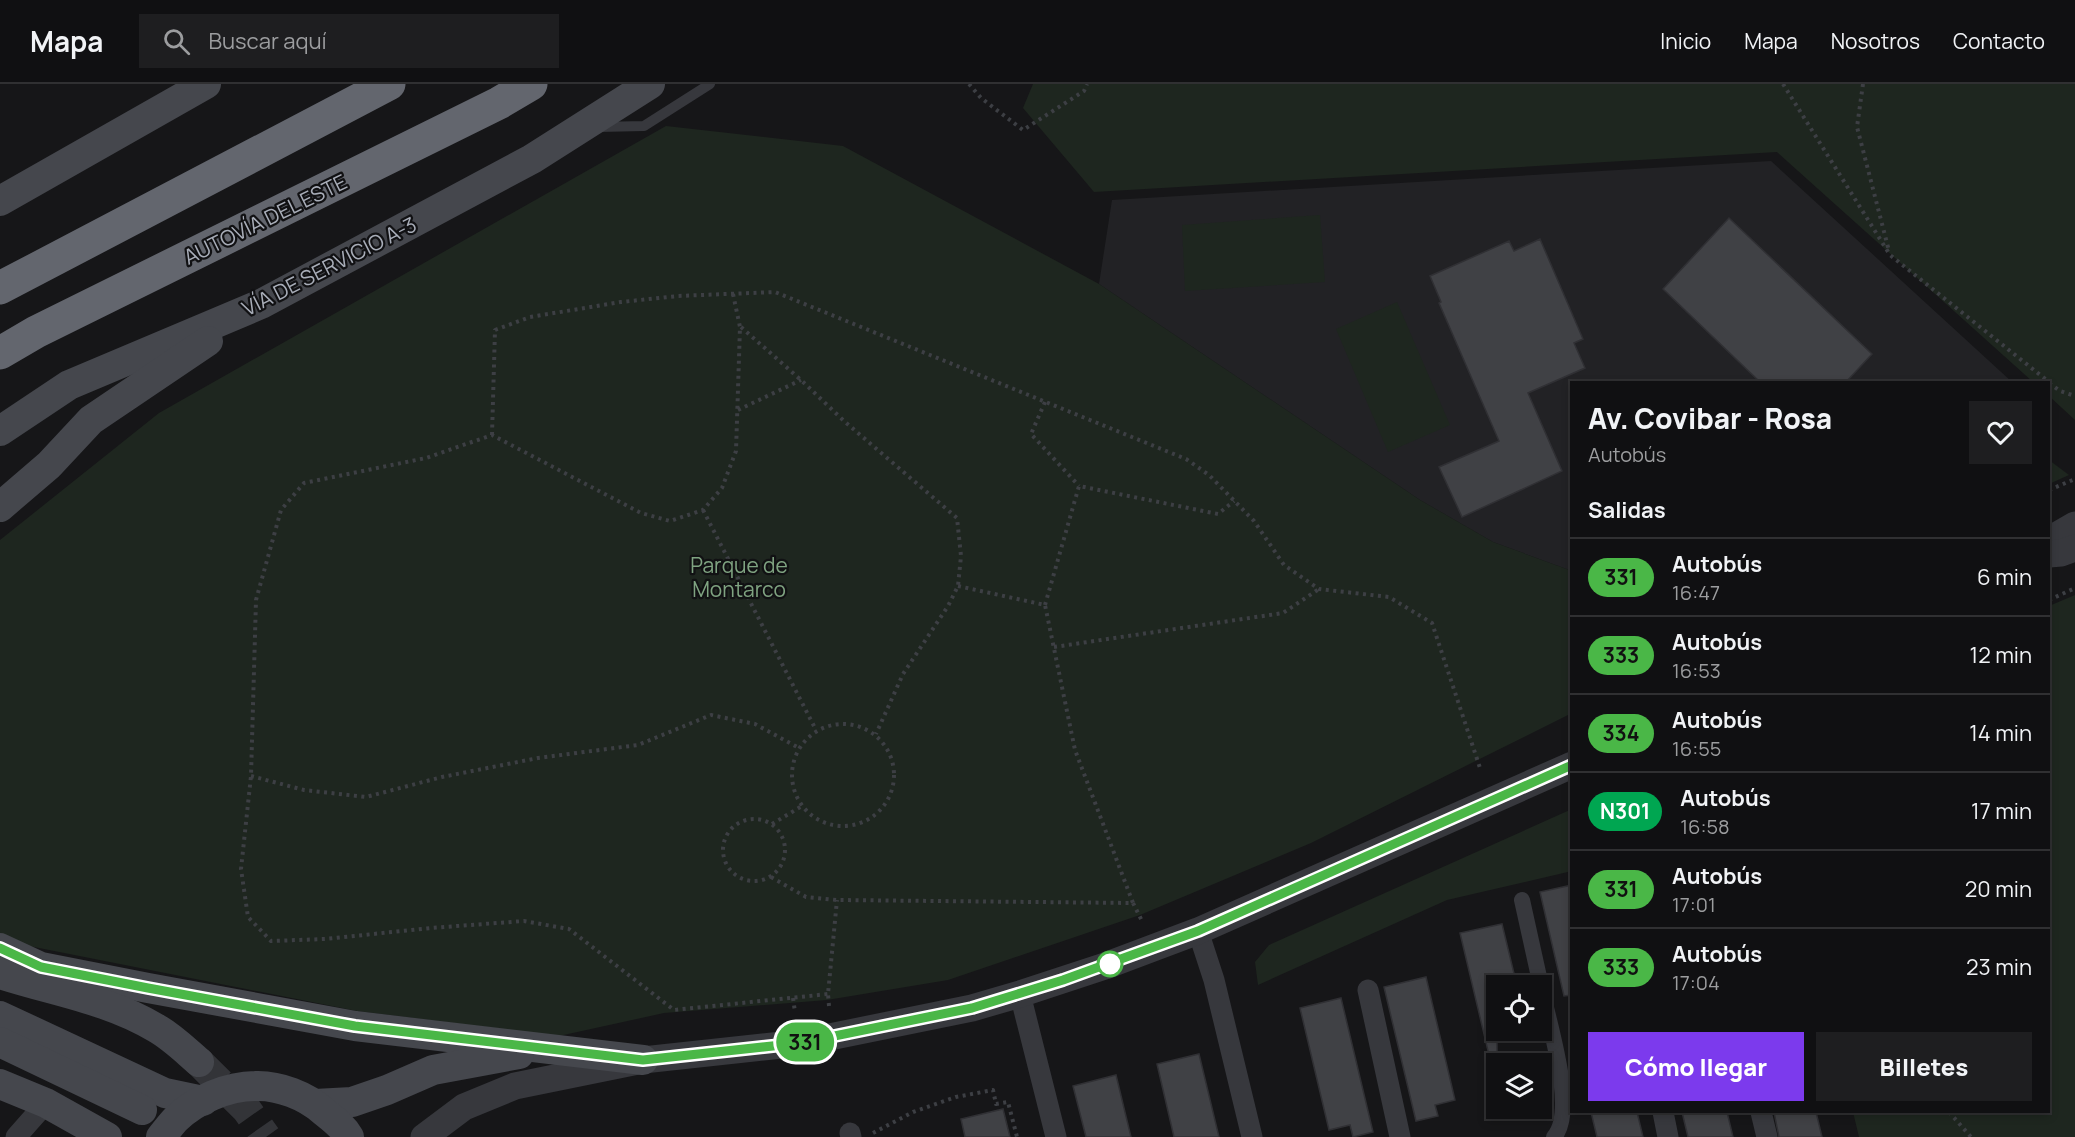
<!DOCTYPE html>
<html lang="es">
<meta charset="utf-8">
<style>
:root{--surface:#101012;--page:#1e1e20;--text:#f1f3f6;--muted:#9c9d9f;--line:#303032;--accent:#7c3aed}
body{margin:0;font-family:Manrope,sans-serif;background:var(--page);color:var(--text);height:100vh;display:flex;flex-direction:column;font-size:22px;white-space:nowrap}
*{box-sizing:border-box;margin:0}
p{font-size:20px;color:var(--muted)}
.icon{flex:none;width:33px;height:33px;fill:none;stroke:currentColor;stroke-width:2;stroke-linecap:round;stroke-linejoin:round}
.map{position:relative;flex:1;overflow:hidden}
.details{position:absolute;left:1570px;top:297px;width:480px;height:732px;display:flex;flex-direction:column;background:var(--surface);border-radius:0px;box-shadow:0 3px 9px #0003,0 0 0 2px var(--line)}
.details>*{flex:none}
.badge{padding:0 12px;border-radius:20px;font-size:21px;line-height:39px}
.fabs{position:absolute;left:1486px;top:891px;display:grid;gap:12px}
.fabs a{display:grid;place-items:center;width:66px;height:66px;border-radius:0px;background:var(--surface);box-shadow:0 3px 9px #0003,0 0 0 2px var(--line);font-size:30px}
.map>.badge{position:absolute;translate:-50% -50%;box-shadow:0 0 0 3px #fff}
h2{padding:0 18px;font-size:22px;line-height:54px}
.round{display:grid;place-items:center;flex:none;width:63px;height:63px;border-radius:0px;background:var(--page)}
.summary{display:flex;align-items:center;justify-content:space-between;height:102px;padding:0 18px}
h1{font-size:28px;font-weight:800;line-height:45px}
.cta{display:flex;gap:12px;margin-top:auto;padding:12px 18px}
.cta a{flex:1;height:69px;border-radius:0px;background:var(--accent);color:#fff;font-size:24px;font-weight:800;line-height:69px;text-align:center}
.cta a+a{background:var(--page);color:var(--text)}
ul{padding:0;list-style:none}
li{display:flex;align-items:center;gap:18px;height:78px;padding:0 18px;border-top:2px solid var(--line)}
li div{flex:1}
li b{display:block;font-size:22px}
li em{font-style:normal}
li .badge{min-width:66px;font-weight:700;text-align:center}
header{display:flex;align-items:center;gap:36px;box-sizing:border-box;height:84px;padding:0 30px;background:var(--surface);border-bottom:2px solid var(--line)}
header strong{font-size:28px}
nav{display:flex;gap:33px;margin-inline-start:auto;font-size:21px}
.search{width:420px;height:54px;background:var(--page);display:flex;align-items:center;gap:15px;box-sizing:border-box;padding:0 21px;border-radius:0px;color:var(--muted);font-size:22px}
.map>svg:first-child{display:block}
.built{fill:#222225}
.green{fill:#1e261f}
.building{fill:#404145;stroke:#303034;stroke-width:1.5}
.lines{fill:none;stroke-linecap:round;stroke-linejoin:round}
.secondary-tunnel{stroke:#333438;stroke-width:30;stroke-dasharray:30 15;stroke-linecap:butt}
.path{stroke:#3d3f44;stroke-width:4;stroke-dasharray:3 4.5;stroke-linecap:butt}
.service{stroke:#37383d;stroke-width:10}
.pedestrian{stroke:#37383d;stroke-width:16}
.minor{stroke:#37383d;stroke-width:21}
.tertiary{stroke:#37383d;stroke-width:27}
.secondary{stroke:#45474d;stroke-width:30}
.motorway{stroke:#63666e;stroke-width:33}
.line-casing{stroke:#fff;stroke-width:14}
.line{stroke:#4ab747;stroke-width:9}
.stop-dot{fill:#fff;stroke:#4ab747;stroke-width:3}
.labels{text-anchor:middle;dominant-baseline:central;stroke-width:4.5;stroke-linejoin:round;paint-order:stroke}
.street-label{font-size:21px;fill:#a8adb8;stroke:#111113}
.park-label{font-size:21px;fill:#7fa381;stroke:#111113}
</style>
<header>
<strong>Mapa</strong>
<div class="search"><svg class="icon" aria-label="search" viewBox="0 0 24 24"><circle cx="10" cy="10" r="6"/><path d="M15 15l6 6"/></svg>Buscar aquí</div>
<nav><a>Inicio</a><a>Mapa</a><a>Nosotros</a><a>Contacto</a></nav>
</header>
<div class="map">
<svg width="2075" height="1053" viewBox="0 0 2075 1053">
<rect width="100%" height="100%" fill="#161618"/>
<polygon class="built" points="1771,77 2012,298 1572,298 1572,487 1493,458 1420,416 1099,200 1112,116"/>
<g class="green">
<polygon points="1033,0 2075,0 2075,336 2049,312 2049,298 2033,298 1777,68 1094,108 1023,24"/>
<polygon points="666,42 843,62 1099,200 1420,416 1493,458 1572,487 1572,629 1311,759 1140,831 948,896 827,916 664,929 559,952 357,927 24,861 0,849 0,456 159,329"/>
<polygon points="1320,131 1325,198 1185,207 1182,141"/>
<polygon points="1397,218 1450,341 1388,368 1336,245"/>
<polygon points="2049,376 2069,391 2049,400"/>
<polygon points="2075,511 2075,1053 1859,1053 1853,1028 2049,1028 2049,522"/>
<polygon points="1572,725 1572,787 1447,816 1258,901 1255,878 1269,861"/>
</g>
<g class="building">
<polygon points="1729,134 1872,270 1846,298 1760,298 1663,205"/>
<polygon points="1540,155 1583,255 1574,259 1585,284 1528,309 1562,387 1462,433 1439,383 1499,357 1439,219 1441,218 1430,192 1509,157 1514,167"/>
<polygon points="1572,801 1572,911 1564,912 1540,808"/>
<polygon points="1502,840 1517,902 1497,902 1497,970 1489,971 1460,849"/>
<polygon points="1426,893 1455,1016 1435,1021 1438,1032 1416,1037 1384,903"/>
<polygon points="1341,914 1373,1048 1353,1053 1350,1041 1329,1046 1300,924"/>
<polygon points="1199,970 1219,1053 1174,1053 1157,980"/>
<polygon points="1116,991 1131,1053 1086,1053 1073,1002"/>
<polygon points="1003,1025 1010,1053 965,1053 961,1035"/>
<polygon points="1591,1028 1637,1028 1643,1053 1597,1053"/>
<polygon points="1682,1028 1727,1028 1733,1053 1688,1053"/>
<polygon points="1774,1028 1816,1028 1822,1053 1779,1053"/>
</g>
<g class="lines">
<polyline class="secondary-tunnel" points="199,978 247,1026 266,1053"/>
<g class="path">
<polyline points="969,0 981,14 1023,46 1084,7 1087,0"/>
<polyline points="1783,0 1890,171 2049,298"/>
<polyline points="1863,0 1857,43 1889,167"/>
<polyline points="733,210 740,243 736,367 722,404 703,426 670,437 641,429 492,351 426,374 304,399 281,426 256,516 251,692 241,785 248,833 271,857 325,855 431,844 524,837 569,845 674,926 828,910"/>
<polyline points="741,243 801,296 844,337 957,434 961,472 958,502 948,522 903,590 876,650"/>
<polyline points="2049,299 2060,307 2075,312"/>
<polyline points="1045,318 1031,350 1079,402"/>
<polyline points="738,326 801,296"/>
<polyline points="492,351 495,246 530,233 621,218 678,212 775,208 1186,375 1209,391 1254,437 1284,481 1319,505 1389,513 1432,539 1481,687"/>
<polyline points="2049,406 2075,395"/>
<polyline points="703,426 816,646"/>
<polyline points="958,502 1045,521 1075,666 1133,819"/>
<polyline points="2049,516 2075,504"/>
<polyline points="1045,521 1079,402 1218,430 1234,417"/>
<polyline points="1054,563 1283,529 1319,505"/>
<circle cx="843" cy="691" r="51"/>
<polyline points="251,692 304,706 366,713 442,693 538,674 638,661 711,631 755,640 799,664"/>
<circle cx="754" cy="766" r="31"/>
<polyline points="772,740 802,722"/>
<polyline points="771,793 806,813 837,816 1133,819 1142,837"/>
<polyline points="793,914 795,928"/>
<polyline points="829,922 828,910 837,816"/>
<polyline points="1949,1028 1971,1053"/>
<polyline points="873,1049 913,1028 956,1013 993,1006 996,1020 1008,1018 1017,1053"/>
</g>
<polyline class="service" points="598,43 644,42 710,0"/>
<g class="pedestrian">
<polyline points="1522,816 1541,902"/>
<path d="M1542,907C1549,940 1577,1027 1554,1053"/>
</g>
<g class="minor">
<polyline points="1198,847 1214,896 1252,1053"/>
<polyline points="1368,906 1400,1053"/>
<polyline points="1020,910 1056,1053"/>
<polyline points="1663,1028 1668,1053"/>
<polyline points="1761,1028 1767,1053"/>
<polyline points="850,1049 851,1053"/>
<polyline points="16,1053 46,1019"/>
</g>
<g class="tertiary">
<polyline points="2049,456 2075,441"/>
<polyline points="2049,470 2061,469 2075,464"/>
<polyline points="424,1053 464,1023 515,1002 643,976 800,959 972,924 1020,910 1105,882 1198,847 1572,681"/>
</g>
<g class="secondary">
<polyline points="0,117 206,0"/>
<polyline points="0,347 69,301 261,220 532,75 650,0"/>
<polyline points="0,423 49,381 91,336 208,257"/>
<polyline points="0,864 41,883 148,904 355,942 643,976"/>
<path d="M0,890C52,907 108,915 156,944C172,953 185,966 199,978"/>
<polyline points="0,932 165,1009 203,1017"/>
<polyline points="0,958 142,1026"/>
<polyline points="0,1000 46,1019 107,1053"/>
<polyline points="315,1020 352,1018 387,1006 433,986 519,970"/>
<path d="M161,1053C166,1047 171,1040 176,1035C195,1016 228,1002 255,1002C279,1001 306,1012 323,1027C333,1035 343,1042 349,1053"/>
</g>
<g class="motorway">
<polyline points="0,204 389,0"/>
<polyline points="0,269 36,248 499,19 531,0"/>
</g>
</g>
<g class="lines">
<g class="line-casing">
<polyline id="line" points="0,864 41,883 148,904 355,942 643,976 800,959 972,924 1063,896 1198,847 1572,681"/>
</g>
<use href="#line" class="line"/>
</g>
<circle class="stop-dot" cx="1110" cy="880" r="12"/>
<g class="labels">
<g class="street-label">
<text transform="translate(265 135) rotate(-26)">AUTOVÍA DEL ESTE</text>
<text transform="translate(329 182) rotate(-27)">VÍA DE SERVICIO A-3</text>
</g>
<g class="park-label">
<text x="739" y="481">Parque de<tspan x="739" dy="24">Montarco</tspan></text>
</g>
</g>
</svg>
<div class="fabs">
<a><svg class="icon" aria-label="locate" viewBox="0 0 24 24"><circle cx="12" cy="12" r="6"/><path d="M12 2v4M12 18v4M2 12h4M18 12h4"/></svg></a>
<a><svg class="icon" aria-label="layers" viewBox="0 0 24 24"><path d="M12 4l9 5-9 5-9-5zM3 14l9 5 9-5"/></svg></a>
</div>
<b class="badge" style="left:805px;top:958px;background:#4ab747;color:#111">331</b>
<section class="details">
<div class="summary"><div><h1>Av. Covibar - Rosa</h1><p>Autobús</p></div><a class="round"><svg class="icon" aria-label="heart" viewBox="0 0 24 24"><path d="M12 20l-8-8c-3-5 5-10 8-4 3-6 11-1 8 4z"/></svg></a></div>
<h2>Salidas</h2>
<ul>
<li><span class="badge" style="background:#4ab747;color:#111">331</span><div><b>Autobús</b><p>16:47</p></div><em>6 min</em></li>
<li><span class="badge" style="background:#4ab747;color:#111">333</span><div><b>Autobús</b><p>16:53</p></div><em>12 min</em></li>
<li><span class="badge" style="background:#4ab747;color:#111">334</span><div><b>Autobús</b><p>16:55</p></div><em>14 min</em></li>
<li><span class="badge" style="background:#00a651;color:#fff">N301</span><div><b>Autobús</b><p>16:58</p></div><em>17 min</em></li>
<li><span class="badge" style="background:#4ab747;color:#111">331</span><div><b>Autobús</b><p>17:01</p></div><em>20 min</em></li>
<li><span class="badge" style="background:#4ab747;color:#111">333</span><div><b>Autobús</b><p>17:04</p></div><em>23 min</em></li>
</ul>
<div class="cta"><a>Cómo llegar</a><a>Billetes</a></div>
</section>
</div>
